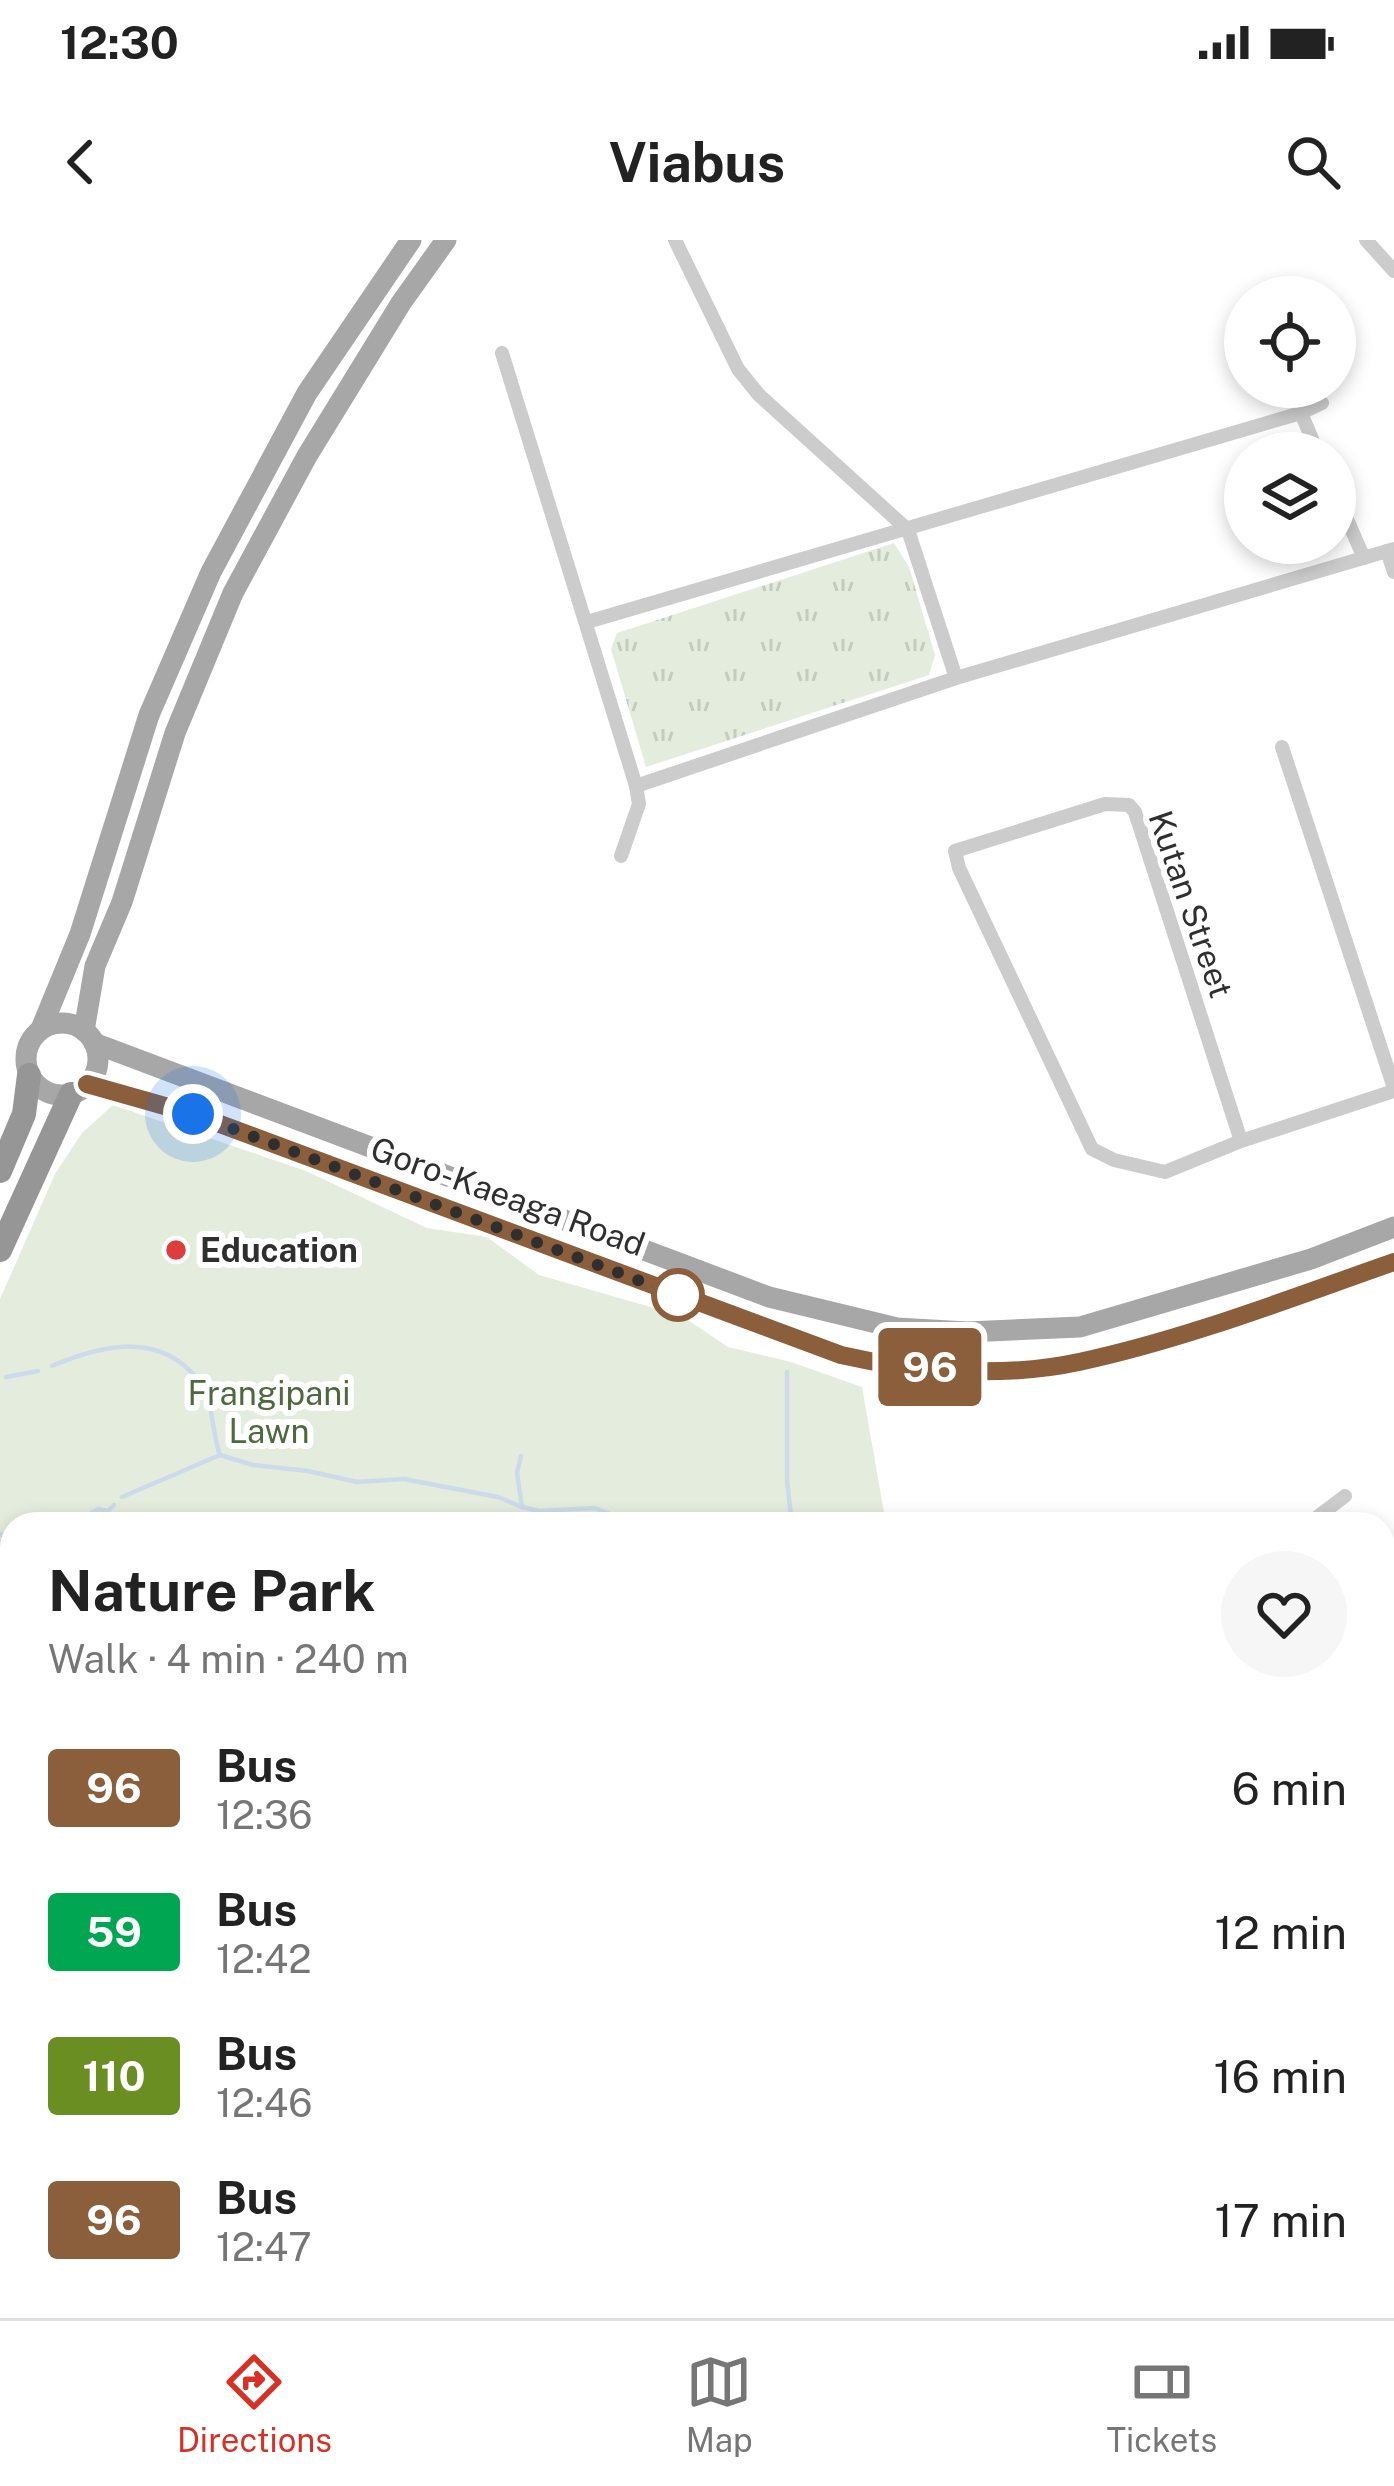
<!DOCTYPE html>
<meta charset="utf-8">
<style>
:root{--surface:#fff;--page:#f6f6f6;--text:#222;--muted:#767676;--line:#e0e0e0;--accent:#d93025}
body{margin:0;font-family:"Public Sans",sans-serif;background:var(--page);color:var(--text);height:100vh;display:flex;flex-direction:column;font-size:45px;white-space:nowrap}
*{box-sizing:border-box;margin:0}
p{font-size:39px;color:var(--muted)}
.icon{flex:none;width:66px;height:66px;fill:none;stroke:currentColor;stroke-width:2;stroke-linecap:round;stroke-linejoin:round}
.map{position:relative;flex:1;overflow:hidden}
.details{position:absolute;left:0px;top:1272px;width:1395px;height:807px;display:flex;flex-direction:column;background:var(--surface);border-radius:36px 36px 0 0;box-shadow:0 6px 18px #0003}
.details>*{flex:none}
.badge{padding:0 24px;border-radius:9px;font-size:42px;line-height:78px}
.fabs{position:absolute;left:1224px;top:36px;display:grid;gap:24px}
.fabs a{display:grid;place-items:center;width:132px;height:132px;border-radius:50%;background:var(--surface);box-shadow:0 6px 18px #0003;font-size:60px}
.you{position:absolute;width:60px;height:60px;margin:-30px;border:9px solid #fff;border-radius:50%;background:#1a73e8;box-shadow:0 0 0 18px #1a73e833}
.map>.badge{position:absolute;translate:-50% -50%;box-shadow:0 0 0 6px #fff}
.round{display:grid;place-items:center;flex:none;width:126px;height:126px;border-radius:63px;background:var(--page)}
.head{display:flex;align-items:center;justify-content:space-between;height:204px;padding:0 48px}
h1{font-size:57px;font-weight:700;line-height:90px}
ul{padding:0;list-style:none}
li{display:flex;align-items:center;gap:36px;height:144px;padding:0 48px}
li div{flex:1}
li b{display:block;font-size:45px}
li em{font-style:normal}
li .badge{min-width:132px;font-weight:700;text-align:center}
.status{display:flex;justify-content:space-between;align-items:center;height:84px;padding:0 60px;background:var(--surface);direction:ltr}
.status svg{height:33px;fill:currentColor}
header{display:flex;justify-content:space-between;align-items:center;height:156px;padding:0 48px;background:var(--surface);font-size:54px;font-weight:700}
.tabs{display:flex;justify-content:space-around;align-items:center;height:168px;border-top:3px solid var(--line);background:var(--surface);font-size:33px;color:var(--muted)}
.tabs a{display:grid;justify-items:center;gap:6px}
.tabs .current{color:var(--accent)}
.map>svg:first-child{display:block}
.grass{fill:url(#grass-tufts)}
.green{fill:#e4ecde}
.lines{fill:none;stroke-linecap:round;stroke-linejoin:round}
.stream{stroke:#cbdbea;stroke-width:4.5}
.street{stroke:#ccc;stroke-width:14}
.primary{stroke:#a7a7a7;stroke-width:21}
.highway{stroke:#969696;stroke-width:24}
.line-casing{stroke:#fff;stroke-width:27}
.line{stroke:#8b5e3c;stroke-width:18}
.walk{stroke:#2f2f2f;stroke-width:12;stroke-dasharray:0 21.6}
.poi-dot{fill:#dd3e3b;stroke:#fff;stroke-width:4.5}
.stop-dot{fill:#fff;stroke:#8b5e3c;stroke-width:6}
.labels{text-anchor:middle;dominant-baseline:central;stroke-width:12;stroke-linejoin:round;paint-order:stroke}
.street-label{font-size:33px;fill:#2f2f2f;stroke:#fff}
.poi-label{font-size:33px;font-weight:bold;fill:#2f2f2f;stroke:#fff;text-anchor:start}
.park-label{font-size:33px;fill:#4e693e;stroke:#fff}
</style>
<div class="status"><b>12:30</b><svg viewBox="0 0 49 12"><path d="M0 12V9h3v3zM5 12V6h3v6zM10 12V3h3v9zM15 12V0h3v12zM26 1h20v11H26zM47 4h2v5h-2z"/></svg></div>
<header><svg class="icon" aria-label="back" viewBox="0 0 24 24"><path d="M15 5l-7 7 7 7"/></svg>Viabus<svg class="icon" aria-label="search" viewBox="0 0 24 24"><circle cx="10" cy="10" r="6"/><path d="M15 15l6 6"/></svg></header>
<div class="map">
<svg width="1394" height="2078" viewBox="0 0 1394 2078">
<defs>
<pattern id="grass-tufts" width="24" height="20" patternUnits="userSpaceOnUse" patternTransform="scale(3)"><rect width="24" height="20" fill="#e4ecde"/><path d="M3 7l-1-3M5 7V3M7 7l1-3M15 17l-1-3M17 17v-4M19 17l1-3" fill="none" stroke="#c4cbbf"/></pattern>
</defs>
<rect width="100%" height="100%" fill="#fff"/>
<polygon class="grass" points="894,303 909,327 935,415 929,435 646,527 611,409 617,393"/>
<g class="green">
<polygon points="113,865 306,931 427,988 487,997 539,1035 682,1076 728,1107 791,1122 862,1147 886,1284 12,1284 12,1413 5,1411 0,1402 0,1059 55,934 82,893"/>
<polygon points="1383,1665 1394,1669 1394,2052 1383,2044"/>
</g>
<g class="lines">
<g class="stream">
<path d="M52,1126C102,1105 161,1090 200,1142C213,1159 212,1194 220,1215"/>
<polyline points="787,1132 787,1241 792,1284"/>
<polyline points="6,1137 38,1131"/>
<polyline points="521,1216 517,1233 522,1267 539,1271 595,1268 634,1284"/>
<polyline points="122,1257 220,1215 253,1225 308,1231 357,1242 404,1239 498,1257 522,1267"/>
<polyline points="75,1284 98,1269 108,1271 114,1265"/>
<polyline points="0,1294 12,1299"/>
</g>
<g class="street">
<polyline points="675,0 738,129 759,155 908,290 956,438"/>
<polyline points="1366,0 1394,31"/>
<polyline points="502,113 636,546 639,564 621,616"/>
<polyline points="1301,173 1318,213"/>
<polyline points="1335,252 1364,318"/>
<polyline points="1387,311 1394,332"/>
<polyline points="587,382 1301,173 1322,163"/>
<polyline points="1282,507 1394,848"/>
<polyline points="636,546 956,438 1394,309"/>
<polyline points="1241,901 1135,572 1129,565 1105,564 955,611 959,628 1092,909 1114,920 1165,932 1241,901 1394,851"/>
<polyline points="1308,1284 1345,1256"/>
<polyline points="804,2078 808,2067"/>
</g>
<g class="primary">
<circle cx="62" cy="819" r="36"/>
<polyline points="41,789 80,694 149,475 211,332 307,153 411,0"/>
<polyline points="84,791 95,726 122,662 175,493 233,353 307,216 401,63 446,0"/>
<polyline points="94,803 769,1057 897,1088 967,1092 1080,1087 1311,1019 1394,987"/>
<path d="M87,844L193,875L841,1115C914,1132 1005,1138 1079,1122C1186,1099 1290,1057 1394,1022"/>
</g>
<g class="highway">
<polyline points="0,931 24,874 29,835"/>
<polyline points="0,1010 71,854"/>
</g>
</g>
<g class="lines">
<g class="line-casing">
<path id="line" d="M87,844L193,874L841,1115C914,1132 1005,1138 1079,1122C1186,1099 1291,1058 1394,1022"/>
</g>
<use href="#line" class="line"/>
<polyline class="walk" points="193,874 678,1055"/>
</g>
<circle class="poi-dot" cx="176" cy="1010" r="12"/>
<circle class="stop-dot" cx="678" cy="1055" r="24"/>
<g class="labels">
<g class="street-label">
<text transform="translate(1191 664) rotate(71)">Kutan Street</text>
<text transform="translate(508 956) rotate(20)">Goro-Kaeaga Road</text>
</g>
<g class="poi-label">
<text x="200" y="1010">Education</text>
</g>
<g class="park-label">
<text x="269" y="1153">Frangipani<tspan x="269" dy="38">Lawn</tspan></text>
</g>
</g>
</svg>
<div class="fabs">
<a><svg class="icon" aria-label="locate" viewBox="0 0 24 24"><circle cx="12" cy="12" r="6"/><path d="M12 2v4M12 18v4M2 12h4M18 12h4"/></svg></a>
<a><svg class="icon" aria-label="layers" viewBox="0 0 24 24"><path d="M12 4l9 5-9 5-9-5zM3 14l9 5 9-5"/></svg></a>
</div>
<div class="you" style="left:193px;top:874px"></div>
<b class="badge" style="left:930px;top:1127px;background:#8b5e3c;color:#fff">96</b>
<section class="details">
<div class="head"><div><h1>Nature Park</h1><p>Walk · 4 min · 240 m</p></div><a class="round"><svg class="icon" aria-label="heart" viewBox="0 0 24 24"><path d="M12 20l-8-8c-3-5 5-10 8-4 3-6 11-1 8 4z"/></svg></a></div>
<ul>
<li><span class="badge" style="background:#8b5e3c;color:#fff">96</span><div><b>Bus</b><p>12:36</p></div><em>6 min</em></li>
<li><span class="badge" style="background:#00a651;color:#fff">59</span><div><b>Bus</b><p>12:42</p></div><em>12 min</em></li>
<li><span class="badge" style="background:#6b8e23;color:#fff">110</span><div><b>Bus</b><p>12:46</p></div><em>16 min</em></li>
<li><span class="badge" style="background:#8b5e3c;color:#fff">96</span><div><b>Bus</b><p>12:47</p></div><em>17 min</em></li>
</ul>
</section>
</div>
<nav class="tabs">
<a class="current"><svg class="icon" aria-label="directions" viewBox="0 0 24 24"><path d="M12 3l9 9-9 9-9-9zM9 14v-3h6M13 9l2 2-2 2"/></svg>Directions</a>
<a><svg class="icon" aria-label="map" viewBox="0 0 24 24"><path d="M3 6l6-2 6 2 6-2v14l-6 2-6-2-6 2zM9 4v14M15 6v14"/></svg>Map</a>
<a><svg class="icon" aria-label="tickets" viewBox="0 0 24 24"><path d="M3 7h18v10H3zM15 7v10"/></svg>Tickets</a>
</nav>
